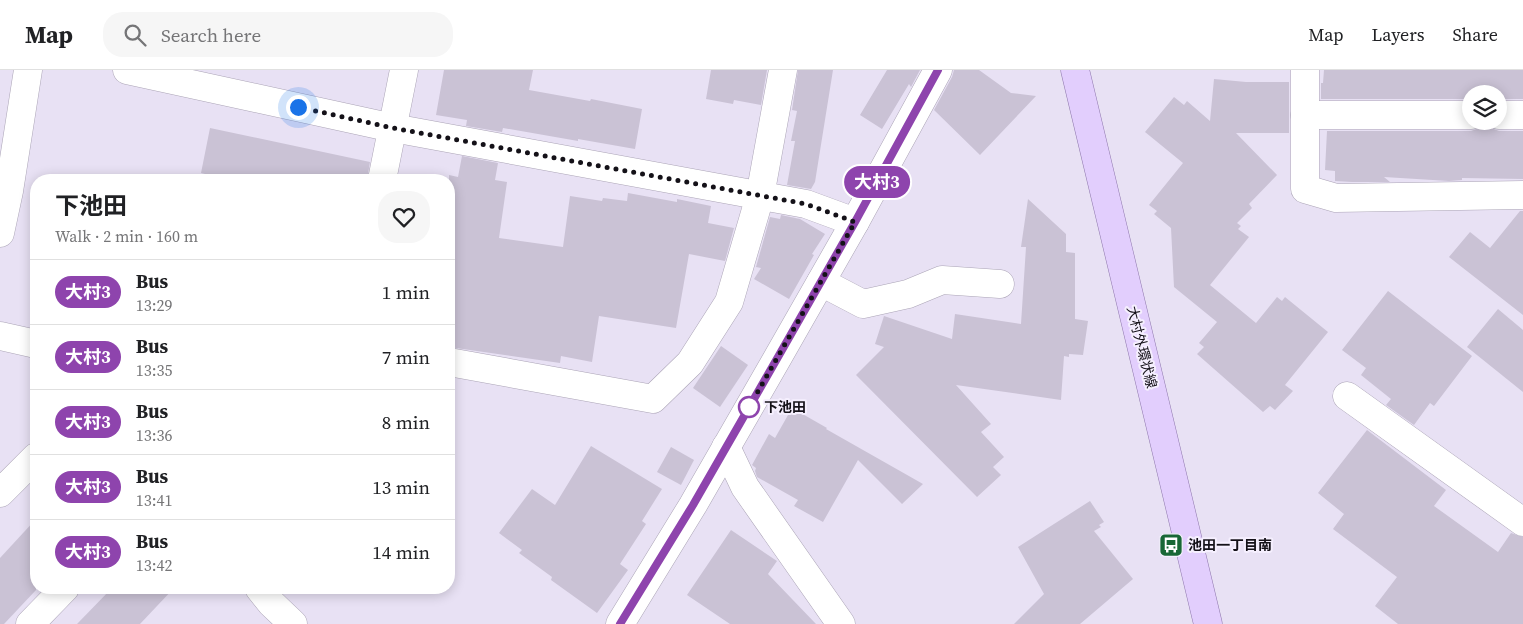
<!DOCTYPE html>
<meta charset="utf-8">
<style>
:root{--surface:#fff;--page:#f6f6f6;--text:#202124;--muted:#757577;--line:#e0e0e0}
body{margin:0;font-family:"Source Serif 4","Noto Sans JP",serif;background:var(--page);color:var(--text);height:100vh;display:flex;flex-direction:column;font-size:19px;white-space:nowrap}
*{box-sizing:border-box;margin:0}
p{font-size:16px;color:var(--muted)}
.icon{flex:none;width:28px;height:28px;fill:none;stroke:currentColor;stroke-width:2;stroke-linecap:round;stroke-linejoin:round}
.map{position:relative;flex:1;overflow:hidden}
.details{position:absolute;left:30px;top:104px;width:425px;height:420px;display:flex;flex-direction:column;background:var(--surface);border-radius:20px;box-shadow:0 2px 12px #0003}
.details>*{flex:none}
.badge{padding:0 10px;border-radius:16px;font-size:18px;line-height:32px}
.tools{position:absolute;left:1462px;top:15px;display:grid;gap:10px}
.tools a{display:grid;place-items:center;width:45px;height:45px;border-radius:50%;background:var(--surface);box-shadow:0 2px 12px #0003;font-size:25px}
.you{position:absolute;width:25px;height:25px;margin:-12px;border:4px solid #fff;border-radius:50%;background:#1a73e8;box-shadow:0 0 0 8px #1a73e833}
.map>.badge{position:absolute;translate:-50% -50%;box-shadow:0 0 0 2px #fff}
.round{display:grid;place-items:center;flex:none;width:52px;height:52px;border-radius:20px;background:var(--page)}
.head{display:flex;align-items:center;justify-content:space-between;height:85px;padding:0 25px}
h1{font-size:24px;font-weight:700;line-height:38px}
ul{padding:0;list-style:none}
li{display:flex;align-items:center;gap:15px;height:65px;padding:0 25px;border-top:1px solid var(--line)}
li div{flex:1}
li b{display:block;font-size:19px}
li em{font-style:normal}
li .badge{min-width:55px;font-weight:700;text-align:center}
header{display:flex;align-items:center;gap:30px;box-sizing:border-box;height:70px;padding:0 25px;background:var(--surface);border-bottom:1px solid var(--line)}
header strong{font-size:24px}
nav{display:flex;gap:28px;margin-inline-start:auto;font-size:18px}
.search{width:350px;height:45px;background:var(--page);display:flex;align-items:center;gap:12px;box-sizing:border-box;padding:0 18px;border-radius:20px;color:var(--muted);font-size:19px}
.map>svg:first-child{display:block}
.building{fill:#cac2d5}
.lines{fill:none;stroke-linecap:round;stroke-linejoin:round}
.minor-casing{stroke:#aba4b6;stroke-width:29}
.major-casing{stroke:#8e77ac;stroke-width:29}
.minor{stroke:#fff;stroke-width:28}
.major{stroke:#e2cefd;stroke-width:28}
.line-casing{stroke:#fff;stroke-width:11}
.line{stroke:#8e44ad;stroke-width:8}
.walk{stroke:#141118;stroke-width:5;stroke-dasharray:0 9}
.stop-dot{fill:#fff;stroke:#8e44ad;stroke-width:2.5}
.labels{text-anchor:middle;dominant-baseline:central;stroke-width:4;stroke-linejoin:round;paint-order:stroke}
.street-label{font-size:14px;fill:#141118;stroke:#f5effe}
.stop-label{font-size:14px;font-weight:bold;fill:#141118;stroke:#f5effe;text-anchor:start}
.poi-label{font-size:14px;font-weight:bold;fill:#141118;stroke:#f5effe;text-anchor:start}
</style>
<header>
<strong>Map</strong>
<div class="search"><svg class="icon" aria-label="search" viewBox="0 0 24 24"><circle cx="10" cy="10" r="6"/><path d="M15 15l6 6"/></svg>Search here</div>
<nav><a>Map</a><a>Layers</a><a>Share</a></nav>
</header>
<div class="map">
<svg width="1523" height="554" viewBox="0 0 1523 554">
<rect width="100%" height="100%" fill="#e8e1f4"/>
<g class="building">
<polygon points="444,0 533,0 529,20 590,31 591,29 642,39 635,79 578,69 578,71 503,58 502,62 466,56 467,50 436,45"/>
<polygon points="711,0 767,0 761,35 734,30 733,34 706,29"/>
<polygon points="798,0 833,0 815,112 811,119 787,115 795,71 791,71 797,41 792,40"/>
<polygon points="887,0 920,0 911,17 909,14 882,59 860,45"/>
<polygon points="954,0 979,0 1011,23 1036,26 980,85 934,40 952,7"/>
<polygon points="1324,0 1523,0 1523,29 1499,29 1499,24 1471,24 1471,29 1321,29 1321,13 1323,13"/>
<polygon points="1214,9 1246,12 1289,12 1289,63 1236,63 1277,105 1249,134 1252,138 1237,153 1241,156 1238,159 1249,167 1210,215 1256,253 1277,227 1282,231 1285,227 1328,262 1285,315 1293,321 1275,340 1270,336 1263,342 1197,284 1204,277 1199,273 1217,252 1174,217 1171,158 1154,144 1157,141 1149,135 1183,93 1145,62 1174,27 1184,35 1187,31 1210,51"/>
<polygon points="1485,51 1491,58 1499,61 1523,61 1523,109 1462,108 1462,110 1449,111 1384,107 1390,112 1352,112 1335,111 1335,101 1325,100 1327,61 1471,61 1479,58"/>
<polygon points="210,58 370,92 367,110 204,110 205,104 201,103"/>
<polygon points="462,86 498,93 495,110 507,112 499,168 563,177 570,126 602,131 603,128 627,131 628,123 677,132 677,129 711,136 708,153 734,158 725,191 689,184 676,258 599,246 592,292 561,286 560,293 449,277 449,105 458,107"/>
<polygon points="1028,129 1066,164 1066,182 1075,183 1075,249 1088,251 1083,285 1069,284 1069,287 1064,286 1061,330 956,315 991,354 981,362 1004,387 993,397 1001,405 977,427 856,305 884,277 875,274 884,246 952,269 955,244 1021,254 1026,177 1021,177"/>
<polygon points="1520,141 1523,141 1523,245 1449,187 1470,162 1490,178"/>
<polygon points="781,145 800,149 825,164 812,184 814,185 789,229 754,209 761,198 756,197 770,147 780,149"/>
<polygon points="1388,221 1472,286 1434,336 1430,333 1414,355 1386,335 1391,329 1361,305 1366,298 1342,280"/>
<polygon points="1498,239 1523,260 1523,322 1467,277"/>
<polygon points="721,276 748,295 720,337 693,318"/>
<polygon points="792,338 827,358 826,359 923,414 902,434 858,390 823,452 794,436 798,430 757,407 755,401 756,398 752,395 769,364 775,368"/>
<polygon points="1367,360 1446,420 1434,436 1498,482 1511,463 1523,467 1523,554 1398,554 1375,536 1397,507 1333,459 1344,444 1318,423"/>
<polygon points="591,376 662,419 642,451 646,454 620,494 628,500 597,543 551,510 552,507 519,483 522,480 499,463 532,419 555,435"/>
<polygon points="671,377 694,390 681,415 657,402"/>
<polygon points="1090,431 1104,452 1099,455 1101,457 1094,461 1133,509 1080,554 1014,554 1044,524 1018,477"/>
<polygon points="36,449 36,520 4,554 0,554 0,488"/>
<polygon points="731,460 777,491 768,504 816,554 730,554 687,525"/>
<polygon points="112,518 174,518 140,554 77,554"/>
</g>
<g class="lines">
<g class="minor-casing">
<g id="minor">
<polyline points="127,0 393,58 806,134 855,152"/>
<polyline points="1305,0 1305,119 1336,128 1523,125"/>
<polyline points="1305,45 1471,45"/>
<polyline points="1499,45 1523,45"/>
<polyline points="382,110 404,0"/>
<polyline points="0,163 9,121 28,0"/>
<polyline points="821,212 863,234 908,224 942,210 1000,214"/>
<polyline points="0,266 36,274"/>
<polyline points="449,292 653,329 690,293 729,232 760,126 783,0"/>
<polyline points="1347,326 1523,452"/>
<polyline points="726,377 745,417 841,554"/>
<polyline points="0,423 36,387"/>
<polyline points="259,518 271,533 293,554"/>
<polyline points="30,554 65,518"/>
<polyline points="620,554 693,435 778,287 855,152 938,0"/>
</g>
</g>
<g class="major-casing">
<polyline id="major" points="1075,0 1208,554"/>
</g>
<use href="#minor" class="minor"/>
<use href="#major" class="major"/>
</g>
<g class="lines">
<g class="line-casing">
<polyline id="line" points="620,554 693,435 778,287 855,152 938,0"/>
</g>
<use href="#line" class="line"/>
<polyline class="walk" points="298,37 393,58 806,134 855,152 749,337"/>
</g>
<defs>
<g id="bus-square" transform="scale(1.25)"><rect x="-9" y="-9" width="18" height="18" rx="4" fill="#186736" stroke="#f5effe"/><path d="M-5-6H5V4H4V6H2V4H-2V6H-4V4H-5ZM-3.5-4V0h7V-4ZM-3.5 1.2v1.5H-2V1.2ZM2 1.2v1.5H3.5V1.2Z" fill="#fff"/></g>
</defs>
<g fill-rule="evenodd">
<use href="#bus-square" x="1171" y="475"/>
</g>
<circle class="stop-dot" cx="749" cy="337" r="10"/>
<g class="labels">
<g class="street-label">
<text transform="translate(1142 277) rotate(76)">大村外環状線</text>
</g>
<g class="stop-label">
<text x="764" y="337">下池田</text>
</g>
<g class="poi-label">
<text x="1188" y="475">池田一丁目南</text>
</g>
</g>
</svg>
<div class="tools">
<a><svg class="icon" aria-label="layers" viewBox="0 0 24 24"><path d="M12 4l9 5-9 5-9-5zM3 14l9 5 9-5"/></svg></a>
</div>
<div class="you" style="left:298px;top:37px"></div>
<b class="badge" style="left:877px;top:112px;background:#8e44ad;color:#fff">大村3</b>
<section class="details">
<div class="head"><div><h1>下池田</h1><p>Walk · 2 min · 160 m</p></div><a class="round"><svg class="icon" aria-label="heart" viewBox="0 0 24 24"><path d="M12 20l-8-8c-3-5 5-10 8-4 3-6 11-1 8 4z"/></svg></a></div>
<ul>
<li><span class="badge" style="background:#8e44ad;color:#fff">大村3</span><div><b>Bus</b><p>13:29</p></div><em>1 min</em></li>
<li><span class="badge" style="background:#8e44ad;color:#fff">大村3</span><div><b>Bus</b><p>13:35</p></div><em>7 min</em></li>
<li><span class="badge" style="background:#8e44ad;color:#fff">大村3</span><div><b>Bus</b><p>13:36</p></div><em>8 min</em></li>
<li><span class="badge" style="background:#8e44ad;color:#fff">大村3</span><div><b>Bus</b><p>13:41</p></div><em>13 min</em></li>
<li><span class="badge" style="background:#8e44ad;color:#fff">大村3</span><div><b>Bus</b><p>13:42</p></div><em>14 min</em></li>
</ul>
</section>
</div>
